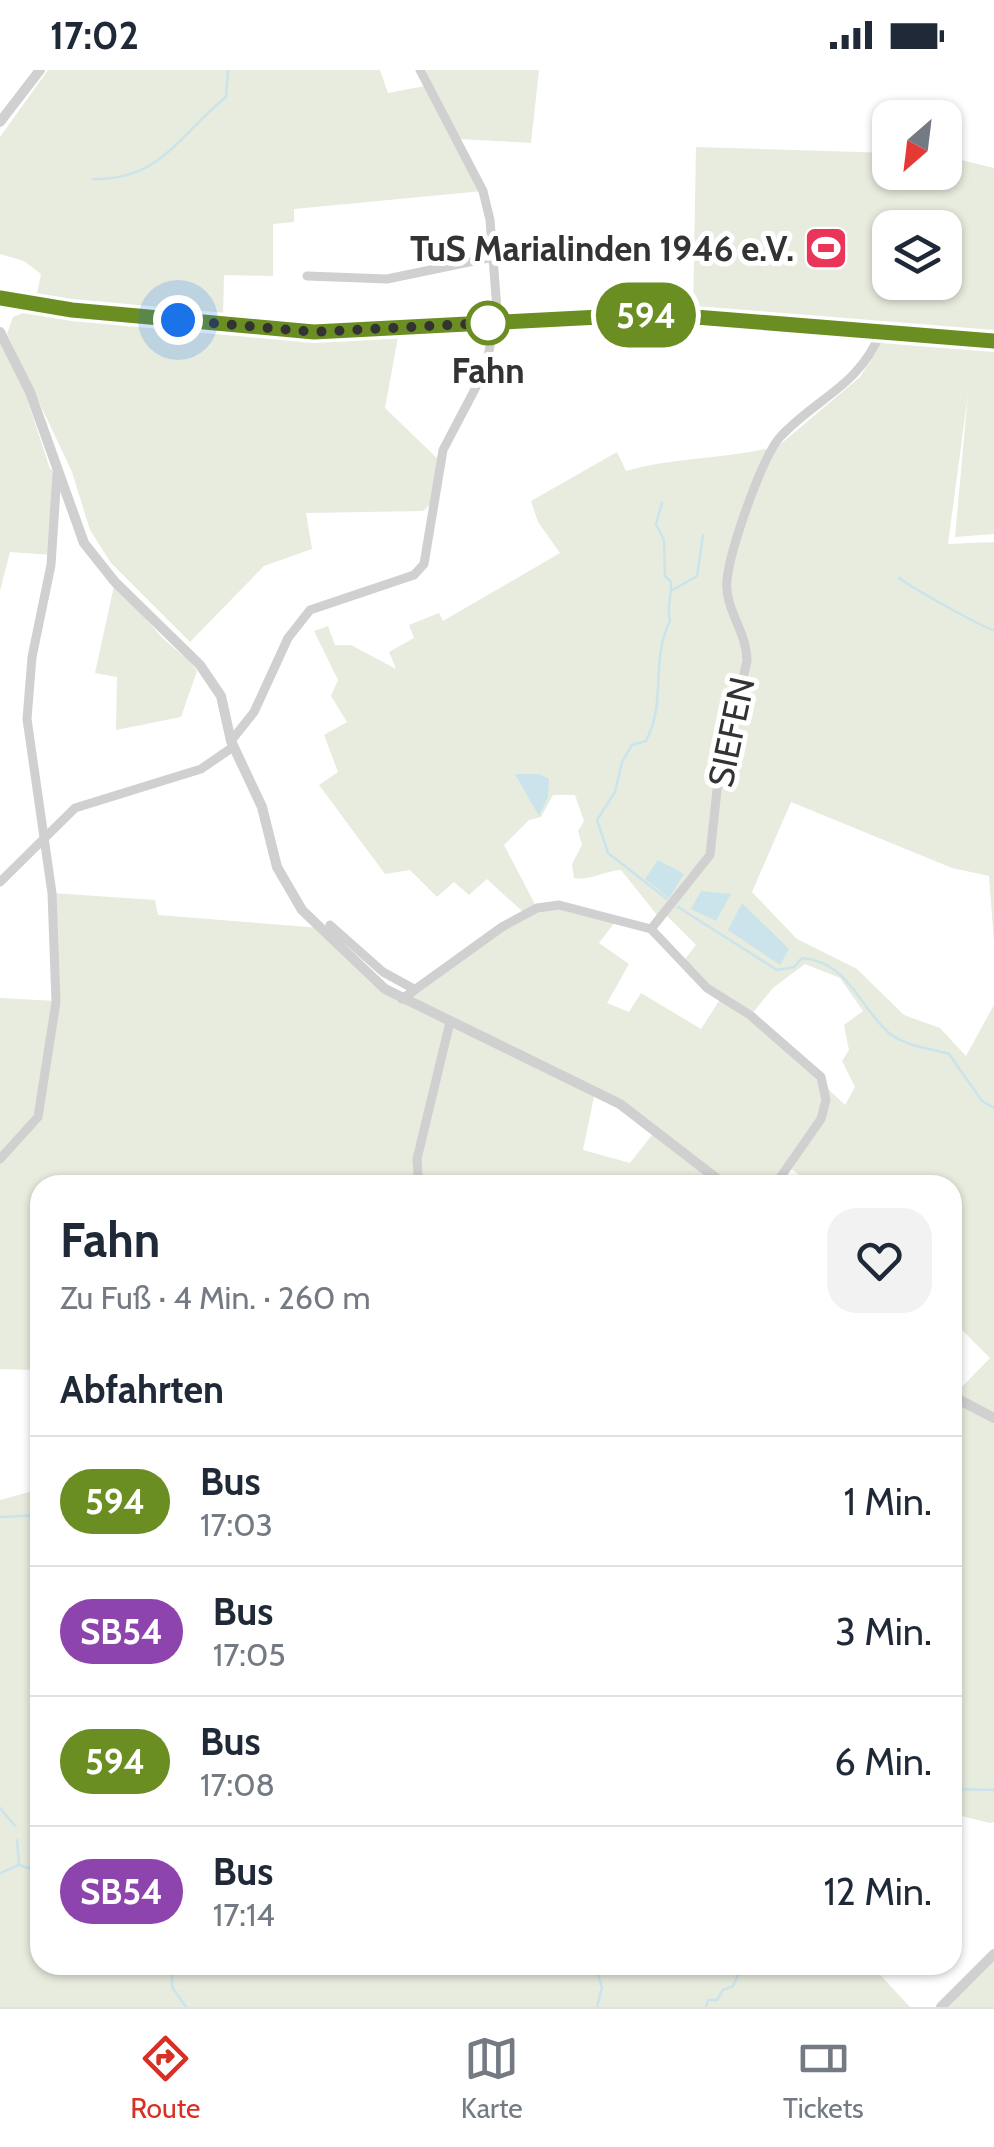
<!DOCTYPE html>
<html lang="de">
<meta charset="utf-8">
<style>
:root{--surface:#fff;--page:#f2f2f3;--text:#1f2937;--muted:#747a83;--line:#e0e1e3;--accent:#d93025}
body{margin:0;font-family:Cabin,sans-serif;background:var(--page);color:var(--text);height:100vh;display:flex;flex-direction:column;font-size:38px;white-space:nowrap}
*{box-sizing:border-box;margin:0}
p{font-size:32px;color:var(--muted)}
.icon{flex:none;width:55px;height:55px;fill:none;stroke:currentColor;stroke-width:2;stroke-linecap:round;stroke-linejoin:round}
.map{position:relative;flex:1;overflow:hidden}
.side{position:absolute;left:30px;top:1105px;width:932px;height:800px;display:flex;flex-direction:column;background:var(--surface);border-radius:30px;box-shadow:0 2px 8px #0004}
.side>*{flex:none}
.badge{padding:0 20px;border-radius:32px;font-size:35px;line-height:65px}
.needle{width:65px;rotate:208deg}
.fabs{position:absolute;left:872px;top:30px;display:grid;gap:20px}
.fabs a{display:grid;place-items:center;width:90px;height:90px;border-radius:20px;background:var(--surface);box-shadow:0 2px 8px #0004;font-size:50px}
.you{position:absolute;width:50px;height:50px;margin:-25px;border:8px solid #fff;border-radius:50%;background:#1a73e8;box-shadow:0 0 0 15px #1a73e833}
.map>.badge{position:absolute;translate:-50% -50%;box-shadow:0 0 0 5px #fff}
h2{padding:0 30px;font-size:38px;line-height:90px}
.round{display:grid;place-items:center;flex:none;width:105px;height:105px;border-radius:30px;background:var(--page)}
.summary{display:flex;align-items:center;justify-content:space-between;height:170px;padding:0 30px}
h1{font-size:48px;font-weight:700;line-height:75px}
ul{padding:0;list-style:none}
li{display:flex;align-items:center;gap:30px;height:130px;padding:0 30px;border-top:2px solid var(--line)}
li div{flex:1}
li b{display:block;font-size:38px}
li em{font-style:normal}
li .badge{min-width:110px;font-weight:700;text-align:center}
.status{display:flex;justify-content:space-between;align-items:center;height:70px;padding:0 50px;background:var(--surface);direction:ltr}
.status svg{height:28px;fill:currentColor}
.menu{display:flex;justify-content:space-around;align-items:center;height:140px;border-top:2px solid var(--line);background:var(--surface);font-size:28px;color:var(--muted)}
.menu a{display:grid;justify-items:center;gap:5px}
.menu .on{color:var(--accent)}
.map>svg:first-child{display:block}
.green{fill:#e7ecde;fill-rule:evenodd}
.water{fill:#cbe4ec}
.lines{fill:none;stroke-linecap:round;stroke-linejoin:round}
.stream{stroke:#cbe4ec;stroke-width:2.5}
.minor{stroke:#d0d0d0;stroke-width:9}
.tertiary{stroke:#d0d0d0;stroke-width:10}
.secondary{stroke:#bdbdbd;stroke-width:12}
.line-casing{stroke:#fff;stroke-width:22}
.line{stroke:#6b8e23;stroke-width:15}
.walk{stroke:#333;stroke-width:10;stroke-dasharray:0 18}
.stop-dot{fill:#fff;stroke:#6b8e23;stroke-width:5}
.labels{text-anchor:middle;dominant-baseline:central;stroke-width:10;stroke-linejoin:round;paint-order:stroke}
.poi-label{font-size:35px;font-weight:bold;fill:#333;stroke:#fff;text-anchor:end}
.stop-label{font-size:35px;font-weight:bold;fill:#333;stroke:#fff}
.street-label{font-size:35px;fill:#333;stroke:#fff}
</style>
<div class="status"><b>17:02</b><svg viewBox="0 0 49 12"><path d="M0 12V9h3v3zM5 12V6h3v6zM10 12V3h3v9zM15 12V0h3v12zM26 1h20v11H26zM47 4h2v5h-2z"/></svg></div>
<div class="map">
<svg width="994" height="1937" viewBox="0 0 994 1937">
<rect width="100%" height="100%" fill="#fff"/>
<g class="green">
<polygon points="48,0 380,0 388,23 430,15 426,0 539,0 531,73 459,69 483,121 294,139 294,152 273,154 273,206 224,205 223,247 215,250 41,231 37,224 41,204 24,191 0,184 0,67"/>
<path d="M696,77L890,83V102H945V86L994,98V464L955,467L968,324L948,474L994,472V872L989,806L952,798L791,732L752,822L797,869L857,899L904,945L940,958L966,986L994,935V1752L990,1753L953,1744V1326L990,1288L953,1251L952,1115H811L788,1096L775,1115H40V1320L35,1300L0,1299V928L56,931L52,823L155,830L158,845L321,858L402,928L524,843L487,809L469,825L454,812L437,827L410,800L385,804L319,715L338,702L324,665L347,652L331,626L338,610L314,561L328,556L335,575H351L396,599L389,582L414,568L409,555L439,543L443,551L560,483L538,452L531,431L617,382L626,401C671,388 718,389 765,379L770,383L860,307L876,282L881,263L693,246ZM890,158H945V212H890ZM553,725H575L584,751L578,761L582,775L572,794L574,808C592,811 603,801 621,800L657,845L670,829L664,843L696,875L682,893L721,928L701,959L641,923L629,942L607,933L629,894L599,873L615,852L551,835L537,838L504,775L529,750L541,747ZM805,894L840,908L863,941L844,955L849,980L842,991L855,1017L845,1035L751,945L773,918ZM595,1022L655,1061L630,1093L583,1080Z"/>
<polygon points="29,241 319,266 398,267 385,338 440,391 435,430 423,441 306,443 312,479 264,496 190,572 111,493 90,460 72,402 7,264 13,247"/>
<polygon points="0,271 20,307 50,399 57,401 52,485 10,482 0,521"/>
<path d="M114,516C131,531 144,546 158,563C170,577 186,585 197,601L181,647L116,660L117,607L95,603Z"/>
<polygon points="40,1419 40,1895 871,1895 910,1937 0,1937 0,1430"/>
<polygon points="994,1884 994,1937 941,1937"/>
</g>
<g class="water">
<polygon points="515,704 539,704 549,709 548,727 539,746"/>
<polygon points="658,790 684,804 669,828 645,809"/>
<polygon points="701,821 731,824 716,851 691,839"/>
<polygon points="742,833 789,879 780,895 728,860"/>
</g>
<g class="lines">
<g class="stream">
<path d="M93,109C161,110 178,66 226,27L228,0"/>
<path d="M662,433L656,454L664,470L665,506L671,512C672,524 666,541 670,551C650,590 667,631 646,671L632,675L622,692L615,722L597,750L608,783L667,829"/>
<path d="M899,508C911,517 981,557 994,560"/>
<polyline points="671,521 697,506 703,465"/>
<path d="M678,837L777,900L794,897L802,888C849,892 859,937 889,963C906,977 930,978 949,984L982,1031L994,1038"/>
<polyline points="0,1447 40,1445"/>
<polyline points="952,1719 994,1720"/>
<polyline points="0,1738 15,1756"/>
<polyline points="17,1770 19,1793"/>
<polyline points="0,1803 19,1795 40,1802"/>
<polyline points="172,1895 172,1917 186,1937"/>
<polyline points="595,1895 602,1917 597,1937"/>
<polyline points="706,1937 708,1930 717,1930 723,1920 733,1916 743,1895"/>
</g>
<g class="minor">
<polyline points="420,0 483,121 490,150 498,252"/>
<polyline points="307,206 387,209 493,187"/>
<polyline points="231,671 254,642 288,568 310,540 414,505 424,494 443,380 486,298 494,253"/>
<polyline points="0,812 75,738 201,699 233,677"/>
<polyline points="330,855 383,902 414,919"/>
<path d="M651,859L710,785L717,720L747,591C747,561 724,539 727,510C730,480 762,386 781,366C819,326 858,317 881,262"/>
<polyline points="402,929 502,857 537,838 559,835 651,859 707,918 750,945 821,1007 826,1030 821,1049 775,1115"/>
<polyline points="0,1089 38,1047 56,932 52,823 27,649 32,587 51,495 57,404"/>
<polyline points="426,1115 418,1106 417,1089 450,952"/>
</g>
<g class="tertiary">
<polyline points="0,52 40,0"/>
<polyline points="0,262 30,322 84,473 115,512 200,595 221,626 231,671 262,737 277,797 302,840 385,919 620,1034 725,1115"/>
<polyline points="952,1326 994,1348"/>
<polyline points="941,1937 994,1884"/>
</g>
<polyline class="secondary" points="0,228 73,240 314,262 658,244 994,271"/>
</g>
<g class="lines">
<g class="line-casing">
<polyline id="line" points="0,228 72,240 314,262 658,244 994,271"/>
</g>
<use href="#line" class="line"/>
<polyline class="walk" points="178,250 314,262 488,253"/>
</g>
<defs>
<g id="stadium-square" transform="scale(2.25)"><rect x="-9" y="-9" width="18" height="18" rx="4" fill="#ea3559" stroke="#fff"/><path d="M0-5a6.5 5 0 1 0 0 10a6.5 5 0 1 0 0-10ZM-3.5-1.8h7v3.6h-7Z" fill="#fff"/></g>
</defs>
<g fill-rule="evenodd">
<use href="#stadium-square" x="826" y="178"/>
</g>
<circle class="stop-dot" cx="488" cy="253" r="20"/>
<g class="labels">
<g class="poi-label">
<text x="794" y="178">TuS Marialinden 1946 e.V.</text>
</g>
<g class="stop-label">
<text x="488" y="300">Fahn</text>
</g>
<g class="street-label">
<text transform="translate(731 662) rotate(-78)">SIEFEN</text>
</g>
</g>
</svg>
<div class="fabs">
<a><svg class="needle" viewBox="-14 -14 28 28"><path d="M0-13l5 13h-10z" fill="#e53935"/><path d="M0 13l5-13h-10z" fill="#747a83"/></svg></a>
<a><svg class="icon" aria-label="layers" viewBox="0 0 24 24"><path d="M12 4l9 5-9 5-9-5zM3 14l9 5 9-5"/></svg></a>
</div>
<div class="you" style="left:178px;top:250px"></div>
<b class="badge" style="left:646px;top:245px;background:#6b8e23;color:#fff">594</b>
<section class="side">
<div class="summary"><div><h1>Fahn</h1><p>Zu Fuß · 4 Min. · 260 m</p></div><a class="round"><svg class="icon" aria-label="heart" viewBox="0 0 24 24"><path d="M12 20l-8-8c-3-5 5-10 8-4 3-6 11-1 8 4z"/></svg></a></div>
<h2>Abfahrten</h2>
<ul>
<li><span class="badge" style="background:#6b8e23;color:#fff">594</span><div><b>Bus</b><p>17:03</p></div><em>1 Min.</em></li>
<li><span class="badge" style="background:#8e44ad;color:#fff">SB54</span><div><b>Bus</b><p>17:05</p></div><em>3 Min.</em></li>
<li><span class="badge" style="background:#6b8e23;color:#fff">594</span><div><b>Bus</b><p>17:08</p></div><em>6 Min.</em></li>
<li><span class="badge" style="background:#8e44ad;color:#fff">SB54</span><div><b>Bus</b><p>17:14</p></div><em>12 Min.</em></li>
</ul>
</section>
</div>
<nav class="menu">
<a class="on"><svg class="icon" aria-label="directions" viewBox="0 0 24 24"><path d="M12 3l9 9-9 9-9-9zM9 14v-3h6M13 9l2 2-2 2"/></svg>Route</a>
<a><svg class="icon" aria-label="map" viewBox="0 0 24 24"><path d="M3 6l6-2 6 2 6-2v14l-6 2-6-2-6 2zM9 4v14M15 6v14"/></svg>Karte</a>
<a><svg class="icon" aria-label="tickets" viewBox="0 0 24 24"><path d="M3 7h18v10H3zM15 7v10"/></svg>Tickets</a>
</nav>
